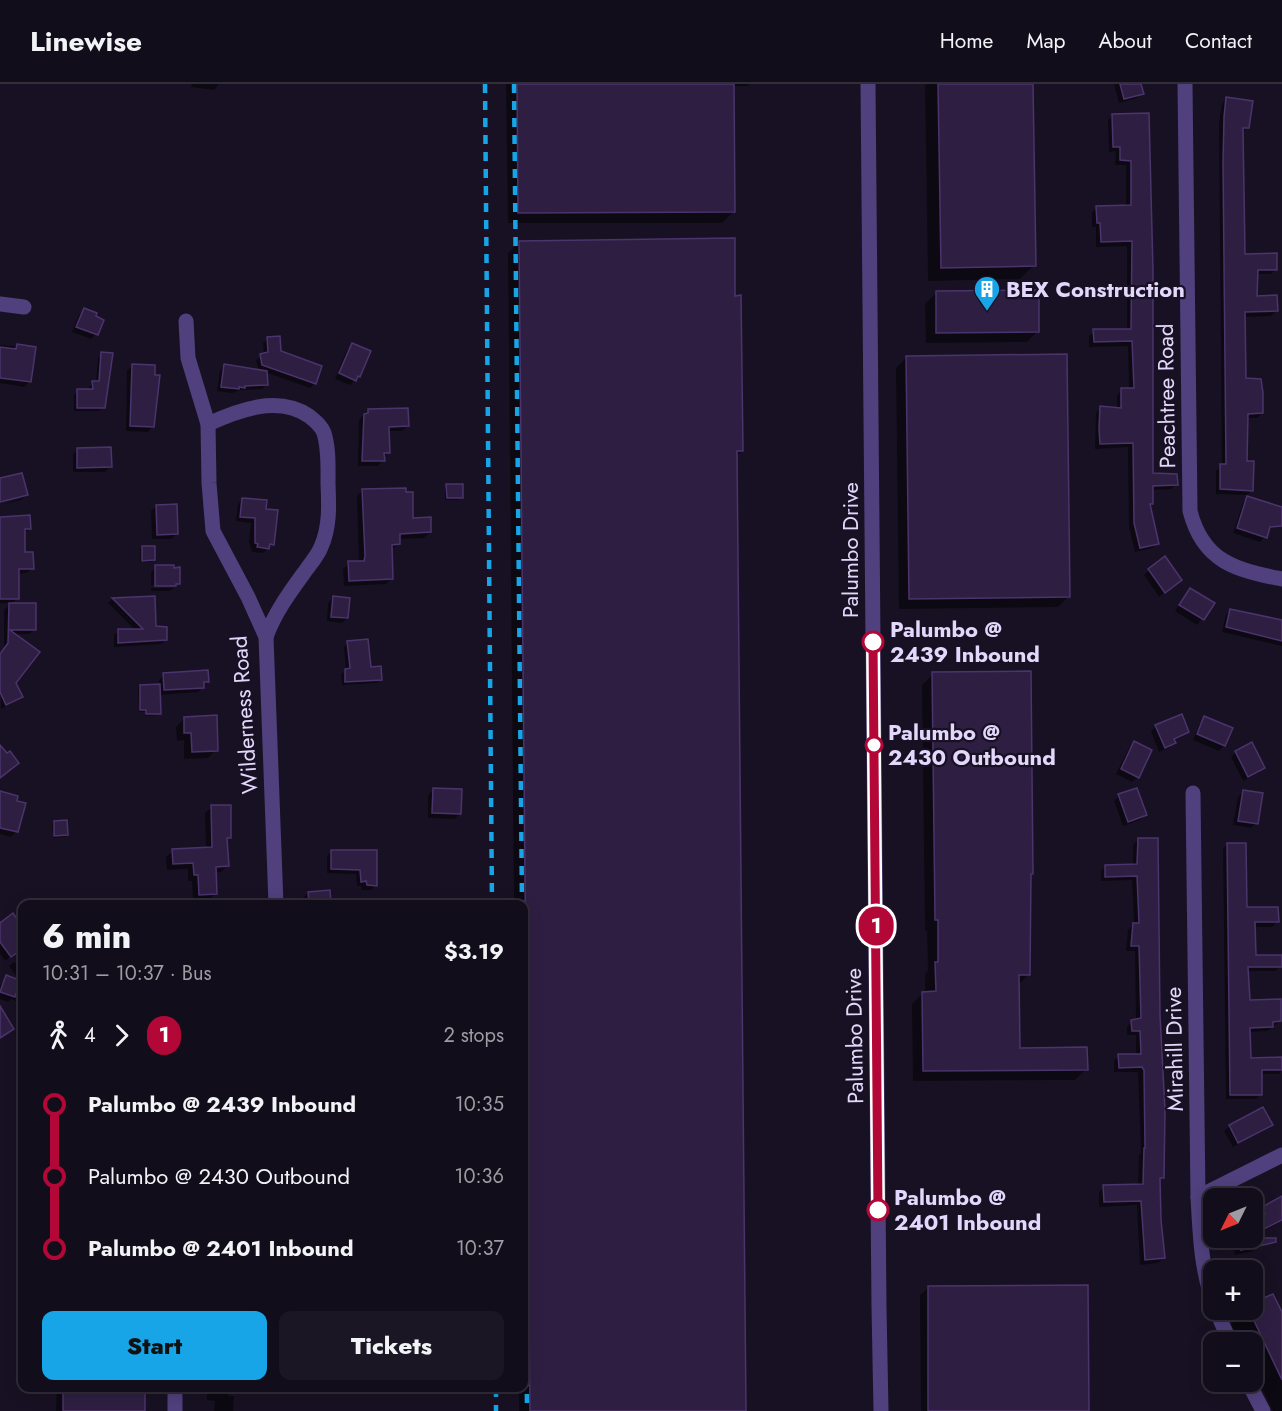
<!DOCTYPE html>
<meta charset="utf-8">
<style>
:root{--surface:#120d1a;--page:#1b1623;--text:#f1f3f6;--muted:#9c9ca2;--line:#312d39;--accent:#17a5e7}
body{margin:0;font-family:Jost,sans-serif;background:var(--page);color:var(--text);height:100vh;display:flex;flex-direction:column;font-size:22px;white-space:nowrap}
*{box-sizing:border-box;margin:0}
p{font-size:20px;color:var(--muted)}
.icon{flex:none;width:33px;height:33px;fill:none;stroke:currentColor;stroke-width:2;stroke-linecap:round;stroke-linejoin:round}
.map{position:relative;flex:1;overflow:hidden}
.side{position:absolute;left:18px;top:816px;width:510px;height:492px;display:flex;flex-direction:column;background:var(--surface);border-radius:12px;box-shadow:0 3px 15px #0003,0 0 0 2px var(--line)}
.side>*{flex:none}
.badge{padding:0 12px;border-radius:20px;font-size:21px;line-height:39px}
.needle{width:39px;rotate:227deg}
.fabs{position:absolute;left:1203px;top:1104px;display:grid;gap:12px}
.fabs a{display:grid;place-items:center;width:60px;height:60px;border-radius:12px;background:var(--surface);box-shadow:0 3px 15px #0003,0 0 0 2px var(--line);font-size:30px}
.map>.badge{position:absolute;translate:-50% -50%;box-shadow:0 0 0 3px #fff}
.legs{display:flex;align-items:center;gap:9px;height:66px;padding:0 24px;font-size:20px}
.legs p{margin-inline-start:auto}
.headline{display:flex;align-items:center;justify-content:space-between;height:102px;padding:0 24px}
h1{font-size:33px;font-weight:800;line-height:45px}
.button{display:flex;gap:12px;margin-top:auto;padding:12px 24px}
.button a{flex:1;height:69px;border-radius:12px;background:var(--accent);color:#111;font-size:24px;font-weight:800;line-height:69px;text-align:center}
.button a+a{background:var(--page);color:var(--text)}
ul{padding:0 24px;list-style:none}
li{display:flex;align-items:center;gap:21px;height:72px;font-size:22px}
li i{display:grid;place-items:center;width:9px;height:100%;margin:0 8px;background:currentColor}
li i::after{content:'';width:15px;height:15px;margin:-8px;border:4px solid;border-radius:50%;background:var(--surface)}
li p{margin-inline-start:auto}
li:first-child i{background:linear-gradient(#0000 50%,currentColor 0)}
li:last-child i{background:linear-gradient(currentColor 50%,#0000 0)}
header{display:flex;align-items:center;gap:36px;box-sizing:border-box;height:84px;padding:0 30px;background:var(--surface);border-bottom:2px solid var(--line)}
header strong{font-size:28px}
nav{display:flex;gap:33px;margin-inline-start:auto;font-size:21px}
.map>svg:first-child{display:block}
.shadow{fill:#0007}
.building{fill:#2e1f42;stroke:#4b336c;stroke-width:1.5}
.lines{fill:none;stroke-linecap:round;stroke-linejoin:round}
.minor{stroke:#50407d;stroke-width:15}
.rail{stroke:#17a5e7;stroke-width:4.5;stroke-dasharray:9 8;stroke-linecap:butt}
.line-1-casing{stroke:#fff;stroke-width:14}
.line-1{stroke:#b30738;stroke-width:9}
.stop-1-dot{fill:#fff;stroke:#b30738;stroke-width:3}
.labels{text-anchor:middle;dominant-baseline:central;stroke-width:4.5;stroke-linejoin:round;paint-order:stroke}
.poi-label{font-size:22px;font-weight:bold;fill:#e3d7fb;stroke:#181123;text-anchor:start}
.street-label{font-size:22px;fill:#e3d7fb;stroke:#181123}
.stop-label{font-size:22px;font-weight:bold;fill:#e3d7fb;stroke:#181123;text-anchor:start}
</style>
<header>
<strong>Linewise</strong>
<nav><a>Home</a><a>Map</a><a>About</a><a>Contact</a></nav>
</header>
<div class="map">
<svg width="1282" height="1327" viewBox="0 0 1282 1327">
<rect width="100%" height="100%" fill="#181123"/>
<g class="shadow">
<polygon points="192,0 219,0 214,6 191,3"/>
<polygon points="506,0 750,0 747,2 732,2 733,128 722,139 508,139"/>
<polygon points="927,0 1031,0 1034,181 1020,195 928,197 925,2"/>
<polygon points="1114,0 1140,0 1142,9 1137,14 1119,19"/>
<polygon points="1227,14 1247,44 1242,49 1244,171 1276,185 1271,190 1256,190 1256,214 1276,227 1271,232 1244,233 1244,295 1262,329 1257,334 1246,334 1245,378 1252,406 1247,411 1216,410 1216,387 1222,381 1219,39 1222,20"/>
<polygon points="1113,31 1148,31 1151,391 1176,400 1171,405 1152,406 1152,420 1149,422 1158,459 1152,464 1135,468 1129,444 1128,363 1095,365 1096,329 1101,324 1117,325 1117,311 1122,306 1129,306 1128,262 1089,263 1089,252 1094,247 1127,247 1127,162 1096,163 1096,143 1092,143 1092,129 1097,123 1126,123 1126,81 1115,81 1116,67 1109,68 1108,36"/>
<polygon points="519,158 733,213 742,367 735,373 744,1327 519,1327 519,1304 524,1304 524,820 514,820 508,169"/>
<polygon points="936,209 1038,247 1027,258 926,259 925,220"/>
<polygon points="84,226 96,250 91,255 72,248 79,231"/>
<polygon points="268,255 315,299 310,304 265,288 267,300 262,305 241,306 232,309 217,307 220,287 224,282 259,287 256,276 264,271 263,259"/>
<polygon points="0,261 34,264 29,298 24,303 0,299"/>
<polygon points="352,261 359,292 356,295 338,287 347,266"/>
<polygon points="102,270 103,323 99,327 74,327 74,311 78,307 89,307 89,303 96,298 98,274"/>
<polygon points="907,273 1069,512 1058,523 899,525 896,284"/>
<polygon points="132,282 153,293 153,342 148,348 126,347 127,287"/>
<polygon points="337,290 354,297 350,301 335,295"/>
<polygon points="368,326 407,342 402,347 388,347 388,368 378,382 358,382 359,336"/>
<polygon points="78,365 110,383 105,388 73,388 73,370"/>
<polygon points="0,396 26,411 21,416 0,421 22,414 22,411 0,416"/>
<polygon points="447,401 461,413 459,416 445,416 445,404"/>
<polygon points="363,406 430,448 424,454 398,455 399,460 391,466 392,494 386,500 344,502 343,485 349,479 359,479 357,412"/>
<polygon points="1248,414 1265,453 1260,458 1233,449 1243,419"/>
<polygon points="243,415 264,427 273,460 263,469 252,468 249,458 251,439 236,437 238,420"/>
<polygon points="156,422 177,449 171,455 152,455 151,427"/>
<polygon points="0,434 29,445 24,450 24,470 32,484 27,489 17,490 17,514 11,521 35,545 29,550 14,550 14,598 21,612 16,617 1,625 0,570 4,565 4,526 11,519 0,519"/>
<polygon points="142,463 154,476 152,478 140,478 140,465"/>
<polygon points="156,483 178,499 175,502 175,500 151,501 151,488"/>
<polygon points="1149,486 1180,496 1159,513 1144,491"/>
<polygon points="151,504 174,504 169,507 151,507"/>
<polygon points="1190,506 1213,520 1197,541 1175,527"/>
<polygon points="334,513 347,534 342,539 327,537 328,519"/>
<polygon points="154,514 155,543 166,556 161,560 114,563 114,551 119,547 136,547 108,519 112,515"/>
<polygon points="1231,526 1282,538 1282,562 1222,548 1226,531"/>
<polygon points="348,559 381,595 377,599 342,601 341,590 346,586 344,563"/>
<polygon points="933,590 1029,792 1029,890 1018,901 1019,965 1086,985 1075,996 913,997 912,920 923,909 925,909 925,890 928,887 927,847 925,847 922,601"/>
<polygon points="164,591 208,597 198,608 158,611 159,629 157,631 145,632 145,628 139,628 138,604 140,602 159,601 159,596"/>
<polygon points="1205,634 1231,645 1224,662 1219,667 1193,656 1200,639"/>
<polygon points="184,635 216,666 208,674 184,675 184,656 177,657 176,643"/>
<polygon points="1156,642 1187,648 1182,653 1173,657 1174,659 1169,664 1159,668 1151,647"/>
<polygon points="1134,659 1138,693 1132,698 1116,690 1129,664"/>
<polygon points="1236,668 1263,684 1258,689 1243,697 1231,673"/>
<polygon points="433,706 460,729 455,735 428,734 428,711"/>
<polygon points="1243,708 1256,739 1251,744 1233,741 1238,713"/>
<polygon points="0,710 24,720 16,748 11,753 0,750"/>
<polygon points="1119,712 1145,731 1140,736 1123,742 1114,717"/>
<polygon points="212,723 230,753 226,757 227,782 221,788 214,788 215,809 209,816 193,817 192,797 188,797 188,785 167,786 166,773 173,767 206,765 205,729"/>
<polygon points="54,738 67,751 65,753 53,754 52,740"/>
<polygon points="1138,756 1162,1093 1159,1096 1160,1136 1163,1174 1158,1179 1140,1181 1137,1121 1099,1123 1099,1108 1104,1103 1138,1102 1139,1071 1141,1069 1138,988 1114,988 1114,977 1119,972 1136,971 1136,951 1127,951 1127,943 1132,937 1136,937 1135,867 1126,867 1128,846 1134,840 1132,796 1101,797 1101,787 1106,782 1133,782 1133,761"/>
<polygon points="1227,760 1245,825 1277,838 1272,843 1253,843 1254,873 1280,883 1275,887 1247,887 1248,918 1280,937 1267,947 1249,948 1249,975 1282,974 1282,986 1279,990 1261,990 1261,1010 1256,1015 1226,1015 1223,765"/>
<polygon points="332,767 376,768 376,801 371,806 362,806 361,802 357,802 356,790 327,789 327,772"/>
<polygon points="328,807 330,820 304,820 303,814 308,809"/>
<polygon points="13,831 22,844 22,864 5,877 0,870 0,841"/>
<polygon points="14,878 22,881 22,914 19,918 11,915 8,918 0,915 0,902 7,893 21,898 9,882"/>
<polygon points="1262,1025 1271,1040 1266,1045 1233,1063 1224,1047 1230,1042"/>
<polygon points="1282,1114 1282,1137 1256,1151 1258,1162 1253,1167 1235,1171 1231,1154 1252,1154 1252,1135 1258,1133 1257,1130 1263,1124"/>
<polygon points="929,1203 1087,1327 921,1327 920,1211"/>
<polygon points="1245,1226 1282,1231 1282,1327 1273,1327 1252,1284 1252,1258 1240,1258 1231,1240"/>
<polygon points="57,1304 144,1304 144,1327 56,1327"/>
<polygon points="207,1304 228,1304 228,1312 234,1312 233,1327 214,1327 215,1317 207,1316"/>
</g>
<g class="building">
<polygon points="517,0 734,0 735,128 518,129"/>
<polygon points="938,0 1033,0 1036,182 941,184"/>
<polygon points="1120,0 1141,0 1144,10 1124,15"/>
<polygon points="1226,13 1253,17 1249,44 1243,44 1245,170 1277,169 1277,186 1258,186 1257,212 1277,211 1278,227 1245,228 1246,294 1261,295 1263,309 1263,329 1248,330 1247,377 1254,377 1253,407 1220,405 1220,380 1226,380 1223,79 1224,33"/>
<polygon points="1149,29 1153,187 1153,389 1177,390 1178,401 1153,402 1153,420 1150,420 1159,460 1140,464 1134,439 1133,359 1100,360 1099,345 1100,322 1121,324 1121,304 1134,304 1132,257 1094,258 1093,245 1131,245 1132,157 1101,158 1100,139 1097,139 1096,122 1131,121 1131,77 1120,76 1120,63 1113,63 1112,30"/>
<polygon points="735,154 735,212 741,211 743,367 737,367 746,1327 530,1327 519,157"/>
<polygon points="1039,206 1039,248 936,249 936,207"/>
<polygon points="84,224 97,229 96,232 104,236 98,251 76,243"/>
<polygon points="280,252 281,267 322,282 316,300 262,281 260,270 268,268 267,253"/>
<polygon points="352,259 371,267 360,293 358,292 356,297 339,289"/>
<polygon points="17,260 36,263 31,298 0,294 0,263 16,265"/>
<polygon points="101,268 113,269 105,324 77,324 77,305 93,305 92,297 99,297"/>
<polygon points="1067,270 1070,513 909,515 906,272"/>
<polygon points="132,280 155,281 155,291 160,291 154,343 130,342"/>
<polygon points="224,280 267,287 268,301 245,302 245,304 239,303 239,305 221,303"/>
<polygon points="408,324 409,342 389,343 390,369 384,369 385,377 362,377 364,330 368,329 368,325"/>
<polygon points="111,363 112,383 77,384 77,364"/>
<polygon points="22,389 28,411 0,418 0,394"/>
<polygon points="446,400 463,400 463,414 447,414"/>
<polygon points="406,404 406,408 413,408 413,434 431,433 431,448 400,450 400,460 392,461 393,495 349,497 348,477 364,477 365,472 362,405"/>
<polygon points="1247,412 1282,423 1282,442 1270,443 1267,454 1237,444"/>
<polygon points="242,414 267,416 266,425 278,426 274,461 270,460 269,465 257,463 258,460 255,459 255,434 240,433"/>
<polygon points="177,420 178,450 157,451 156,421"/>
<polygon points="30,431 31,445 25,445 25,468 33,468 34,485 19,485 19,515 0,515 0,433"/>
<polygon points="142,462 155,462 155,476 142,477"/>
<polygon points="1165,472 1182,496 1165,509 1148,485"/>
<polygon points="155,481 174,481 174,484 180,483 180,500 176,500 176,502 155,502"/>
<polygon points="1190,504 1215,519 1204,536 1179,521"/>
<polygon points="155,512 156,542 167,543 167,556 118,559 118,545 143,545 112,514"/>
<polygon points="333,512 350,514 348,534 331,533"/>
<polygon points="9,519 36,519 36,546 10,546 40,568 16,599 23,613 6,621 0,608 0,570 8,559"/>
<polygon points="1230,525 1282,536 1282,557 1226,543"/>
<polygon points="368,555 371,583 381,582 382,596 345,598 345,585 350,584 347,557"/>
<polygon points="208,586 209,598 204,598 204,604 164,606 163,589"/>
<polygon points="1031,587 1033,790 1031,790 1030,891 1019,891 1020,964 1087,963 1088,986 923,987 922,908 936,907 935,878 938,878 938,836 935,836 932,588"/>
<polygon points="160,600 161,630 146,630 146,626 140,626 140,601"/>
<polygon points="1182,630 1189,648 1174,655 1176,659 1165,664 1155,641"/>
<polygon points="217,631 218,667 192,668 191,649 184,649 184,633"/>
<polygon points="1204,632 1233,644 1225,662 1197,650"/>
<polygon points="1134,657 1152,666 1139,694 1121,685"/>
<polygon points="1252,658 1265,684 1248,693 1235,667"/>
<polygon points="0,661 7,669 10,667 19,679 0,694"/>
<polygon points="433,704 462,705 461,730 432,729"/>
<polygon points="1137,704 1147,731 1128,738 1118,710"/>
<polygon points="1243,706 1263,709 1258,740 1238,737"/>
<polygon points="0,707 18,712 17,717 26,719 18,748 0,744"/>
<polygon points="211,721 231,721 231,754 227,754 229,782 216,783 217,810 199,811 198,791 194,791 193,779 173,780 172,765 212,763"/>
<polygon points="67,736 68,751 54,752 54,737"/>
<polygon points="1138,754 1158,754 1160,931 1165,1026 1164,1094 1160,1094 1161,1136 1165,1174 1145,1176 1141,1117 1104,1118 1103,1101 1143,1100 1144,1064 1145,1064 1144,986 1142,983 1119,984 1118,970 1141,970 1140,947 1132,947 1131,936 1141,934 1139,862 1131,862 1133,839 1139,839 1137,792 1105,793 1105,781 1137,780"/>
<polygon points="1227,759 1246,759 1247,823 1278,823 1279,838 1255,838 1256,871 1282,871 1282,883 1248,883 1250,916 1281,915 1281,937 1273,938 1273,943 1250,944 1251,974 1282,973 1282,986 1262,986 1262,1011 1230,1011"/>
<polygon points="331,766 377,766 377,802 367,801 366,797 361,798 360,786 331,785"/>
<polygon points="330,806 331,820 309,820 308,808"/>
<polygon points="13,829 22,842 22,865 11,873 0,858 0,839"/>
<polygon points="6,891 22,897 22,912 16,910 15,913 0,908"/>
<polygon points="0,922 14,945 0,954"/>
<polygon points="1263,1023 1273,1041 1238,1059 1229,1041"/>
<polygon points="1282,1112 1282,1136 1252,1151 1252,1133 1265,1130 1262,1123"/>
<polygon points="1238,1154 1276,1154 1276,1158 1241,1166"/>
<polygon points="1088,1201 1089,1327 928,1327 928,1202"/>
<polygon points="1273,1210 1282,1228 1282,1296 1249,1226 1252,1226 1252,1219"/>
<rect x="63" y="1304" width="82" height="23"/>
</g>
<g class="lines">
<g class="minor">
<polyline points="868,0 879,1223 881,1327"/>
<path d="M1185,0L1190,427C1203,478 1236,486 1282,495"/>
<polyline points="0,220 24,223"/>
<polyline points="186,237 188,274 208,340 209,399 213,447 248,513 266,553 276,820"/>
<path d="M208,340C238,326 278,311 309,332C315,337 321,341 324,349C329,365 328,384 328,400C329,421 330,443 321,463C318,471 311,479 306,486C290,508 275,528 266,553"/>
<path d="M1193,709L1198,1113C1200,1149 1201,1186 1214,1220"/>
<polyline points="1198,1113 1282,1071"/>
<polyline points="1216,1226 1230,1258"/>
<polyline points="1248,1298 1263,1327"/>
<polyline points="175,1304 175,1327"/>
</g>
<g class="rail">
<polyline points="485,0 492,820"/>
<polyline points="514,0 522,820"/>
<polyline points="524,970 527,1327"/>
<polyline points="496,1304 496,1327"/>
</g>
</g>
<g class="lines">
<g class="line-1-casing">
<polyline id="line-1" points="873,558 878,1126"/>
</g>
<use href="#line-1" class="line-1"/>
</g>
<defs>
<g id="building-pin" transform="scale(1.35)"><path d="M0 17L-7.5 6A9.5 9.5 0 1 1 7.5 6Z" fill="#17a5e7" stroke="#181123"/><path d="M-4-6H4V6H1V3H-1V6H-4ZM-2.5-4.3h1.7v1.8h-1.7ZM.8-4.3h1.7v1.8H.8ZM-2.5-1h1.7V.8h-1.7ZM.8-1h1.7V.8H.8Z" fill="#fff"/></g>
</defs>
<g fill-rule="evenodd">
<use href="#building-pin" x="987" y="205"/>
</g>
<g class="stop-1-dot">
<circle cx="873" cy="558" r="10"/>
<circle cx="874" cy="661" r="8"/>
<circle cx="878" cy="1126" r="10"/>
</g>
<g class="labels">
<g class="poi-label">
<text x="1006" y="205">BEX Construction</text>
</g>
<g class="street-label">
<text transform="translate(1166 312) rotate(-91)">Peachtree Road</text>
<text transform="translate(850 466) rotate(-90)">Palumbo Drive</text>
<text transform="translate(244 631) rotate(-94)">Wilderness Road</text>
<text transform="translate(854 952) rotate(-91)">Palumbo Drive</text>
<text transform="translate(1174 965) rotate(-91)">Mirahill Drive</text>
</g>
<g class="stop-label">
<text x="890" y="545">Palumbo @<tspan x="890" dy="25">2439 Inbound</tspan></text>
<text x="888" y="648">Palumbo @<tspan x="888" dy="25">2430 Outbound</tspan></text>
<text x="894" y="1113">Palumbo @<tspan x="894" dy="25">2401 Inbound</tspan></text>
</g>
</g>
</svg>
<div class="fabs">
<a><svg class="needle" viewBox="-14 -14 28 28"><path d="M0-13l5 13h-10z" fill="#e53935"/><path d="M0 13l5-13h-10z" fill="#9c9ca2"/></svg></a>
<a>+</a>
<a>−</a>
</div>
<b class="badge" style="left:876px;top:842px;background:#b30738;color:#fff">1</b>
<section class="side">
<div class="headline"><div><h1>6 min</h1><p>10:31 – 10:37 · Bus</p></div><b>$3.19</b></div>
<div class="legs"><svg class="icon" aria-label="walk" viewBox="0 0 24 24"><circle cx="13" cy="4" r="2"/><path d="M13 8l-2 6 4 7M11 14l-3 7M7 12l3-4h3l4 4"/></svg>4<svg class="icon" aria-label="forward" viewBox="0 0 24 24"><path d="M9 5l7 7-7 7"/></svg><b class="badge" style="background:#b30738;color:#fff">1</b><p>2 stops</p></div>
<ul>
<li><i style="color:#b30738"></i><b>Palumbo @ 2439 Inbound</b><p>10:35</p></li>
<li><i style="color:#b30738"></i><span>Palumbo @ 2430 Outbound</span><p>10:36</p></li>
<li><i style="color:#b30738"></i><b>Palumbo @ 2401 Inbound</b><p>10:37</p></li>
</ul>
<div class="button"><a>Start</a><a>Tickets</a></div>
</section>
</div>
